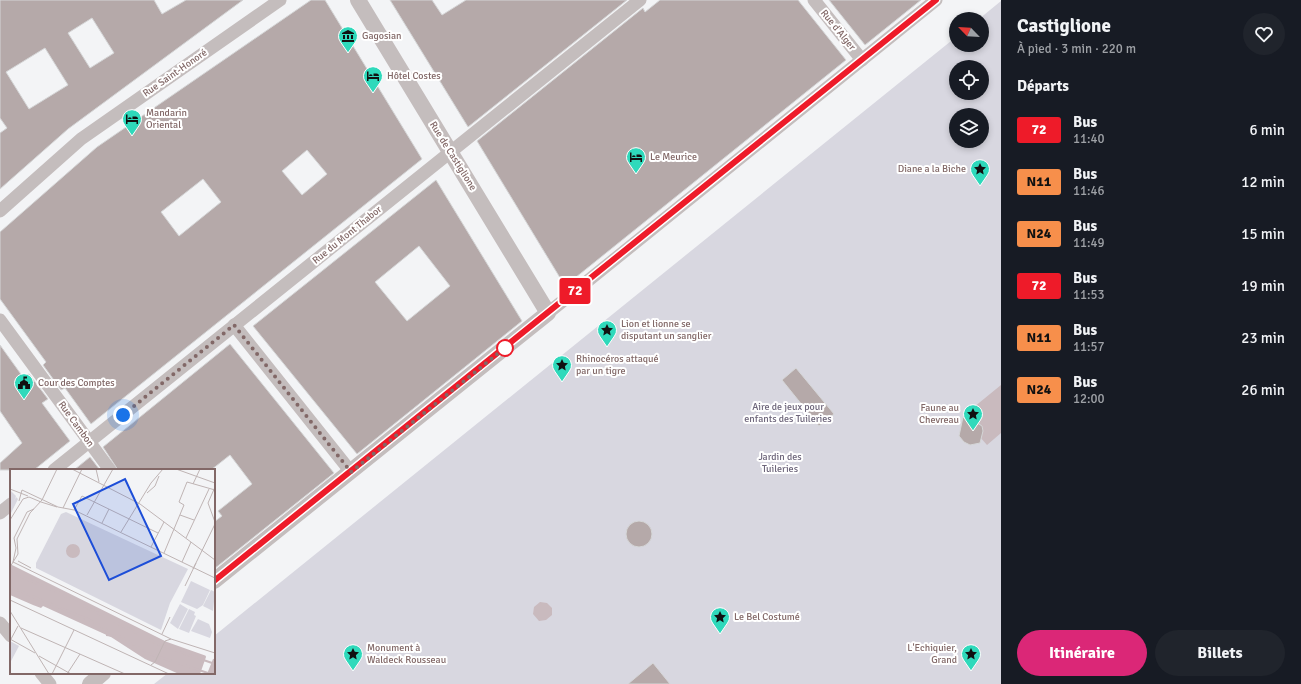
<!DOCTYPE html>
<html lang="fr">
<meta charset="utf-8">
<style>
:root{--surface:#171b24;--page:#20242c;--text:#f1f3f6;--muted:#9ea1a6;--accent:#db2777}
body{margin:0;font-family:Signika,sans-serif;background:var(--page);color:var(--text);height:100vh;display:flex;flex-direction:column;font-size:15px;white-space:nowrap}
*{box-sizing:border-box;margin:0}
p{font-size:13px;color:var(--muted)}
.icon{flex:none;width:22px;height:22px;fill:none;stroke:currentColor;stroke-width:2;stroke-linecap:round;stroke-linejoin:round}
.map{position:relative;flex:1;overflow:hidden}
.side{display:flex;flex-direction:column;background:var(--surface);width:300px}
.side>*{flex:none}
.badge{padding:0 8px;border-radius:3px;font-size:14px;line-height:26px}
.needle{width:26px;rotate:295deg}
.fabs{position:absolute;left:949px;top:12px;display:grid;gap:8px}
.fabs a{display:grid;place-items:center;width:40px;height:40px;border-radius:50%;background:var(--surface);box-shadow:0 2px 6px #0003;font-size:20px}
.you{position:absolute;width:20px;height:20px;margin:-10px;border:3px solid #fff;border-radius:50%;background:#1a73e8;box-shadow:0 0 0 6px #1a73e833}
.map>.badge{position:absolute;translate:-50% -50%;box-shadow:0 0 0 2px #fff}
h2{padding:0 16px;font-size:15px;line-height:36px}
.round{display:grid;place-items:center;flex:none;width:42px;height:42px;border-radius:21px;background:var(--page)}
.head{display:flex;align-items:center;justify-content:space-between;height:68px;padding:0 16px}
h1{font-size:19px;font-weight:700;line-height:30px}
.action{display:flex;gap:8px;margin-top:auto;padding:8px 16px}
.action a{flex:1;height:46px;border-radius:24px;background:var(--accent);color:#fff;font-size:16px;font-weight:700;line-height:46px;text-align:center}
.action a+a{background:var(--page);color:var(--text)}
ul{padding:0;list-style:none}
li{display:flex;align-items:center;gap:12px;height:52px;padding:0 16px}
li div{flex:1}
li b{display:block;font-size:15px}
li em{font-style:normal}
li .badge{min-width:44px;font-weight:700;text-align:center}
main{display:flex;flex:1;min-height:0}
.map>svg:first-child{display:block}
.green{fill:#d8d7e0;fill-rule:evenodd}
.water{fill:#c9babe}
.building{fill:#b5a9a9;stroke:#d5d6d7;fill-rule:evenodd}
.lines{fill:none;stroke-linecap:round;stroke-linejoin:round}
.minor{stroke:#c4bdbd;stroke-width:13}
.tertiary{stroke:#c4bdbd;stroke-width:16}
.line-casing{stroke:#fff;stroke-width:9}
.line{stroke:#ee1b29;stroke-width:6}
.walk{stroke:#826867;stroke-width:4;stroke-dasharray:0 7.2}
.stop-dot{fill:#fff;stroke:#ee1b29;stroke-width:2}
.labels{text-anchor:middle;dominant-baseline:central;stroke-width:4;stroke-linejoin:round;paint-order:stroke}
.street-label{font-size:10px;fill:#826867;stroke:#fff}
.poi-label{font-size:10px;fill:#826867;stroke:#fff;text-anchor:start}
.park-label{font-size:10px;fill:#6d657a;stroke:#fff}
.inset-river{fill:none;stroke:#c9babe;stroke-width:2}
.inset-road{fill:none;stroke:#bfb4b4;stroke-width:1}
.view{fill:#1d4ed8;fill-opacity:0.15;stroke:#1d4ed8;stroke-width:2}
.inset-edge{fill:none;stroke:#826867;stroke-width:2}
</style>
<main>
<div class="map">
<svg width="1001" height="684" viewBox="0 0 1001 684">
<rect width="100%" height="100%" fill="#f3f4f6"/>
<path class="green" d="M1001,1V684H154L168,673H214V636L956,37V45H982V19H979ZM956,67H982V93H956ZM956,115H982V141H956Z"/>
<g class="water">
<polygon points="1001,385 1001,433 987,445 980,437 983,431 980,424 975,422 970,424 963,416"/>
<polygon points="540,602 547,603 552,608 552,615 546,620 539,621 533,614 534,607"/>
</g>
<g class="building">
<path d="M0,0H154L162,14L186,0H243L68,129L0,189V133L7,128L0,118ZM92,18L114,53L90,68L68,33ZM45,48L68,85L29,109L6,72Z"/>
<path d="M311,0H325L422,159L91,424L65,388L61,390L43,365L46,362L0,299V232L97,147ZM307,150L327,174L302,195L282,171ZM203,179L221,202L179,236L161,212Z"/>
<polygon points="390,0 432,0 442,15 466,0 627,0 468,127"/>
<polygon points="660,0 798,0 846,60 565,286 477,141 643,8 645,12"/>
<polygon points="829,0 921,0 865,45"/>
<path d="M436,180L522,321L357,454L253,326ZM419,246L450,286L407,321L375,282Z"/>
<polygon points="230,344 334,473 214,569 214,522 222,516 218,511 252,484 230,455 211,470 118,470 103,447"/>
<polygon points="0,345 23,377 29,374 48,399 42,403 70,441 34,470 0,470 0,463 22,443 0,411"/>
<polygon points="796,368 834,414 819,426 782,380"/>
<polygon points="963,417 969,423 977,423 982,426 983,431 980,443 970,445 964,442 959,436"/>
<polygon points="90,457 100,470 74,470"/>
<circle cx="639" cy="534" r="13"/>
<polygon points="653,663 670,684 628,684"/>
</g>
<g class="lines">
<g class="minor">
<polyline points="814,0 862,60"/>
<polyline points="0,211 81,139 280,0"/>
<polyline points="548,313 936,0"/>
<polyline points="0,320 110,470"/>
<polyline points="234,325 351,472"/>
<polyline points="54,470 640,0"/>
<polyline points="0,513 11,504"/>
<polyline points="0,623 11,636"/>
<polyline points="41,673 50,684"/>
</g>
<g class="tertiary">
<polyline points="214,581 548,313 358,0"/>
<polyline points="90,684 103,673"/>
</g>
</g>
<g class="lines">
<g class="line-casing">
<polyline id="line" points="214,581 936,0"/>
</g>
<use href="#line" class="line"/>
<polyline class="walk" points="123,415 234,325 351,472 505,348"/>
</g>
<defs>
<g id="museum-pin" transform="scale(1)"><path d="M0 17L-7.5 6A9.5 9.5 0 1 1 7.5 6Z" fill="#2fd9bb" stroke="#fff"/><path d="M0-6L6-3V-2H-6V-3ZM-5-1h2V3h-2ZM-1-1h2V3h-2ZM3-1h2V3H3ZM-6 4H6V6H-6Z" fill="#111"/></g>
<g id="hotel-pin" transform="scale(1)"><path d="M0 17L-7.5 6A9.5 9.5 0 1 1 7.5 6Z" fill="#2fd9bb" stroke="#fff"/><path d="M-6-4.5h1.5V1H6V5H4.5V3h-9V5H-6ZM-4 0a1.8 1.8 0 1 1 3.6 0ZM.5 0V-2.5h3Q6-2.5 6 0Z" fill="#111"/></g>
<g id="sight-pin" transform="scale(1)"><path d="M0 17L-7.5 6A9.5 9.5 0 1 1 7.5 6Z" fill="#2fd9bb" stroke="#fff"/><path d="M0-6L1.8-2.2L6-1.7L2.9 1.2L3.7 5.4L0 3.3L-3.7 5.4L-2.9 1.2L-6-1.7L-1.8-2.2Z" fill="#111"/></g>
<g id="civic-pin" transform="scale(1)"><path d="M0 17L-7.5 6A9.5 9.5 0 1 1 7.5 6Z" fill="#2fd9bb" stroke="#fff"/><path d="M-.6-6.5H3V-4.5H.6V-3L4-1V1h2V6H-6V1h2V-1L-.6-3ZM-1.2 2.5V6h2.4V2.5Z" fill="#111"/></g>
</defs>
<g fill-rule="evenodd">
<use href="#museum-pin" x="348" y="36"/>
<use href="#hotel-pin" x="373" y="76"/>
<use href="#hotel-pin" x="132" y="119"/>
<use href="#hotel-pin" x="636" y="157"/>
<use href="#sight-pin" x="980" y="169"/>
<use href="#sight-pin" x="607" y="330"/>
<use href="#sight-pin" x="562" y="365"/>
<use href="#civic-pin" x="24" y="383"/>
<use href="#sight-pin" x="973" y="414"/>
<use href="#sight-pin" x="720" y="617"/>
<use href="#sight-pin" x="353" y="654"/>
<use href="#sight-pin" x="971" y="654"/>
</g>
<circle class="stop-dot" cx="505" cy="348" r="8"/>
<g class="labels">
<g class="street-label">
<text transform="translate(838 30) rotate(51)">Rue d'Alger</text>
<text transform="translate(175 73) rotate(-35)">Rue Saint-Honoré</text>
<text transform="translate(453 156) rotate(58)">Rue de Castiglione</text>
<text transform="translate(347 235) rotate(-39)">Rue du Mont Thabor</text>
<text transform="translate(76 424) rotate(54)">Rue Cambon</text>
</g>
<g class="poi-label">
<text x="362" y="36">Gagosian</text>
<text x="387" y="76">Hôtel Costes</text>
<text x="146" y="113">Mandarin<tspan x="146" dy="12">Oriental</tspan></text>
<text x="650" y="157">Le Meurice</text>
<text x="966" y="169" text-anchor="end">Diane a la Biche</text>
<text x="621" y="324">Lion et lionne se<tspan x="621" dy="12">disputant un sanglier</tspan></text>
<text x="576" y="359">Rhinocéros attaqué<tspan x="576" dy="12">par un tigre</tspan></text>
<text x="38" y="383">Cour des Comptes</text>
<text x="959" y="408" text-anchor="end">Faune au<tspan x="959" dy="12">Chevreau</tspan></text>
<text x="734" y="617">Le Bel Costumé</text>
<text x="367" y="648">Monument à<tspan x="367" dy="12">Waldeck Rousseau</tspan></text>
<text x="957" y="648" text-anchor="end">L'Echiquier,<tspan x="957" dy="12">Grand</tspan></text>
</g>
<g class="park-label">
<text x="788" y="407">Aire de jeux pour<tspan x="788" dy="12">enfants des Tuileries</tspan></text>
<text x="780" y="457">Jardin des<tspan x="780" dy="12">Tuileries</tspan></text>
</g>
</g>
<g transform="translate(10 469)">
<rect width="205" height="205" fill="#f3f4f6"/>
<path d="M0,21L6,27L4,32L6,28L8,30L1,44ZM56,43L178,100L160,134L151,161L26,99V94L51,45ZM181,112L200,121L193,136L187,140L171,133ZM201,121L205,123L203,142L193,137ZM170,135L178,140L168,160L160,154ZM179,140L185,143L184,146L186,147L179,164L169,160ZM188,150L199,155L202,163L200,169L181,162ZM0,172L9,177L0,194Z" fill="#d8d7e0"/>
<path d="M56 82a7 7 0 1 1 14 0a7 7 0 1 1-14 0ZM0,95L157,173L205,190V205H169L135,190L101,168L33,137L31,139L23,136L0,126Z" fill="#c9babe"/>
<path d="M195,184L205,190H203L197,205H190L196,188Z" fill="#f3f4f6"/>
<path class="inset-river" d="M0,103L47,123L150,176L205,195M0,118L82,152L96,160L97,166L112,168L137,184L201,205"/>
<path class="inset-road" d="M62,0L130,35L205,91M86,0L89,13M166,0L205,14M183,15L190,0M205,18L198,34L205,53M0,20L18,27M137,24L145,17L149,7M9,32L12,21L48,38L64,41L205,109M31,33L47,38M53,39L72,0M64,41L72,27L148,64M77,46L103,0M170,46L184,51M0,51L13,30L19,28L31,33M92,54L99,40M111,63L141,14L153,0M176,69L199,20M141,78L154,53M154,84L174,36L169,33L177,13L205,21M8,92L21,99M3,93L161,170L205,184M3,93L6,79L4,69L17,43L24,40M172,93L181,73M0,98L8,85L7,70L20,44L32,31L47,0M183,100L205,55M175,117L186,94M0,131L159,205M0,142L39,205M11,159L115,205M152,165L160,148M0,170L25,184M1,170L8,157M29,187L61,205M141,196L145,193L155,172L161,170M42,205L64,161M57,205L70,185"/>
<path class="view" d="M115,10L151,87L99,111L63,35Z"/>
<rect width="205" height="205" class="inset-edge"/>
</g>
</svg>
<div class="fabs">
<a><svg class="needle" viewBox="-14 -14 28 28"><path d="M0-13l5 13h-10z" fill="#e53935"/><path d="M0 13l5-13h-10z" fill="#9ea1a6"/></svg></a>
<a><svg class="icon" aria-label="locate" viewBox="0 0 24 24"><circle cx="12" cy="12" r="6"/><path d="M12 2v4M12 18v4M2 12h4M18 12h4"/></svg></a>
<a><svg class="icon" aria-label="layers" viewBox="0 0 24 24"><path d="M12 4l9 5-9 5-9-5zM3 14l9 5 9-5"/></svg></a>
</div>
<div class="you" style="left:123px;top:415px"></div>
<b class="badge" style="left:575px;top:291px;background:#ee1b29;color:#fff">72</b>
</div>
<section class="side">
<div class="head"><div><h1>Castiglione</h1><p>À pied · 3 min · 220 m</p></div><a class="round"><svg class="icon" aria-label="heart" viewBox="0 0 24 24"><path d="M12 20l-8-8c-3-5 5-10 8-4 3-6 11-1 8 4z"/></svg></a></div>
<h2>Départs</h2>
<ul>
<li><span class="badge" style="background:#ee1b29;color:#fff">72</span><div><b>Bus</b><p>11:40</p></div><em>6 min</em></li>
<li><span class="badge" style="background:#f78f4b;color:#111">N11</span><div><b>Bus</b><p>11:46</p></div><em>12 min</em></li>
<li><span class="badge" style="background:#f78f4b;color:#111">N24</span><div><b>Bus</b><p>11:49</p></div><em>15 min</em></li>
<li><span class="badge" style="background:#ee1b29;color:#fff">72</span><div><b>Bus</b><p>11:53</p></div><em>19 min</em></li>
<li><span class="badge" style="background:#f78f4b;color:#111">N11</span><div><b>Bus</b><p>11:57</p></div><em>23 min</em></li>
<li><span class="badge" style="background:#f78f4b;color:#111">N24</span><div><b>Bus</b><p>12:00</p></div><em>26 min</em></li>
</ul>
<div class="action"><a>Itinéraire</a><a>Billets</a></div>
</section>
</main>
